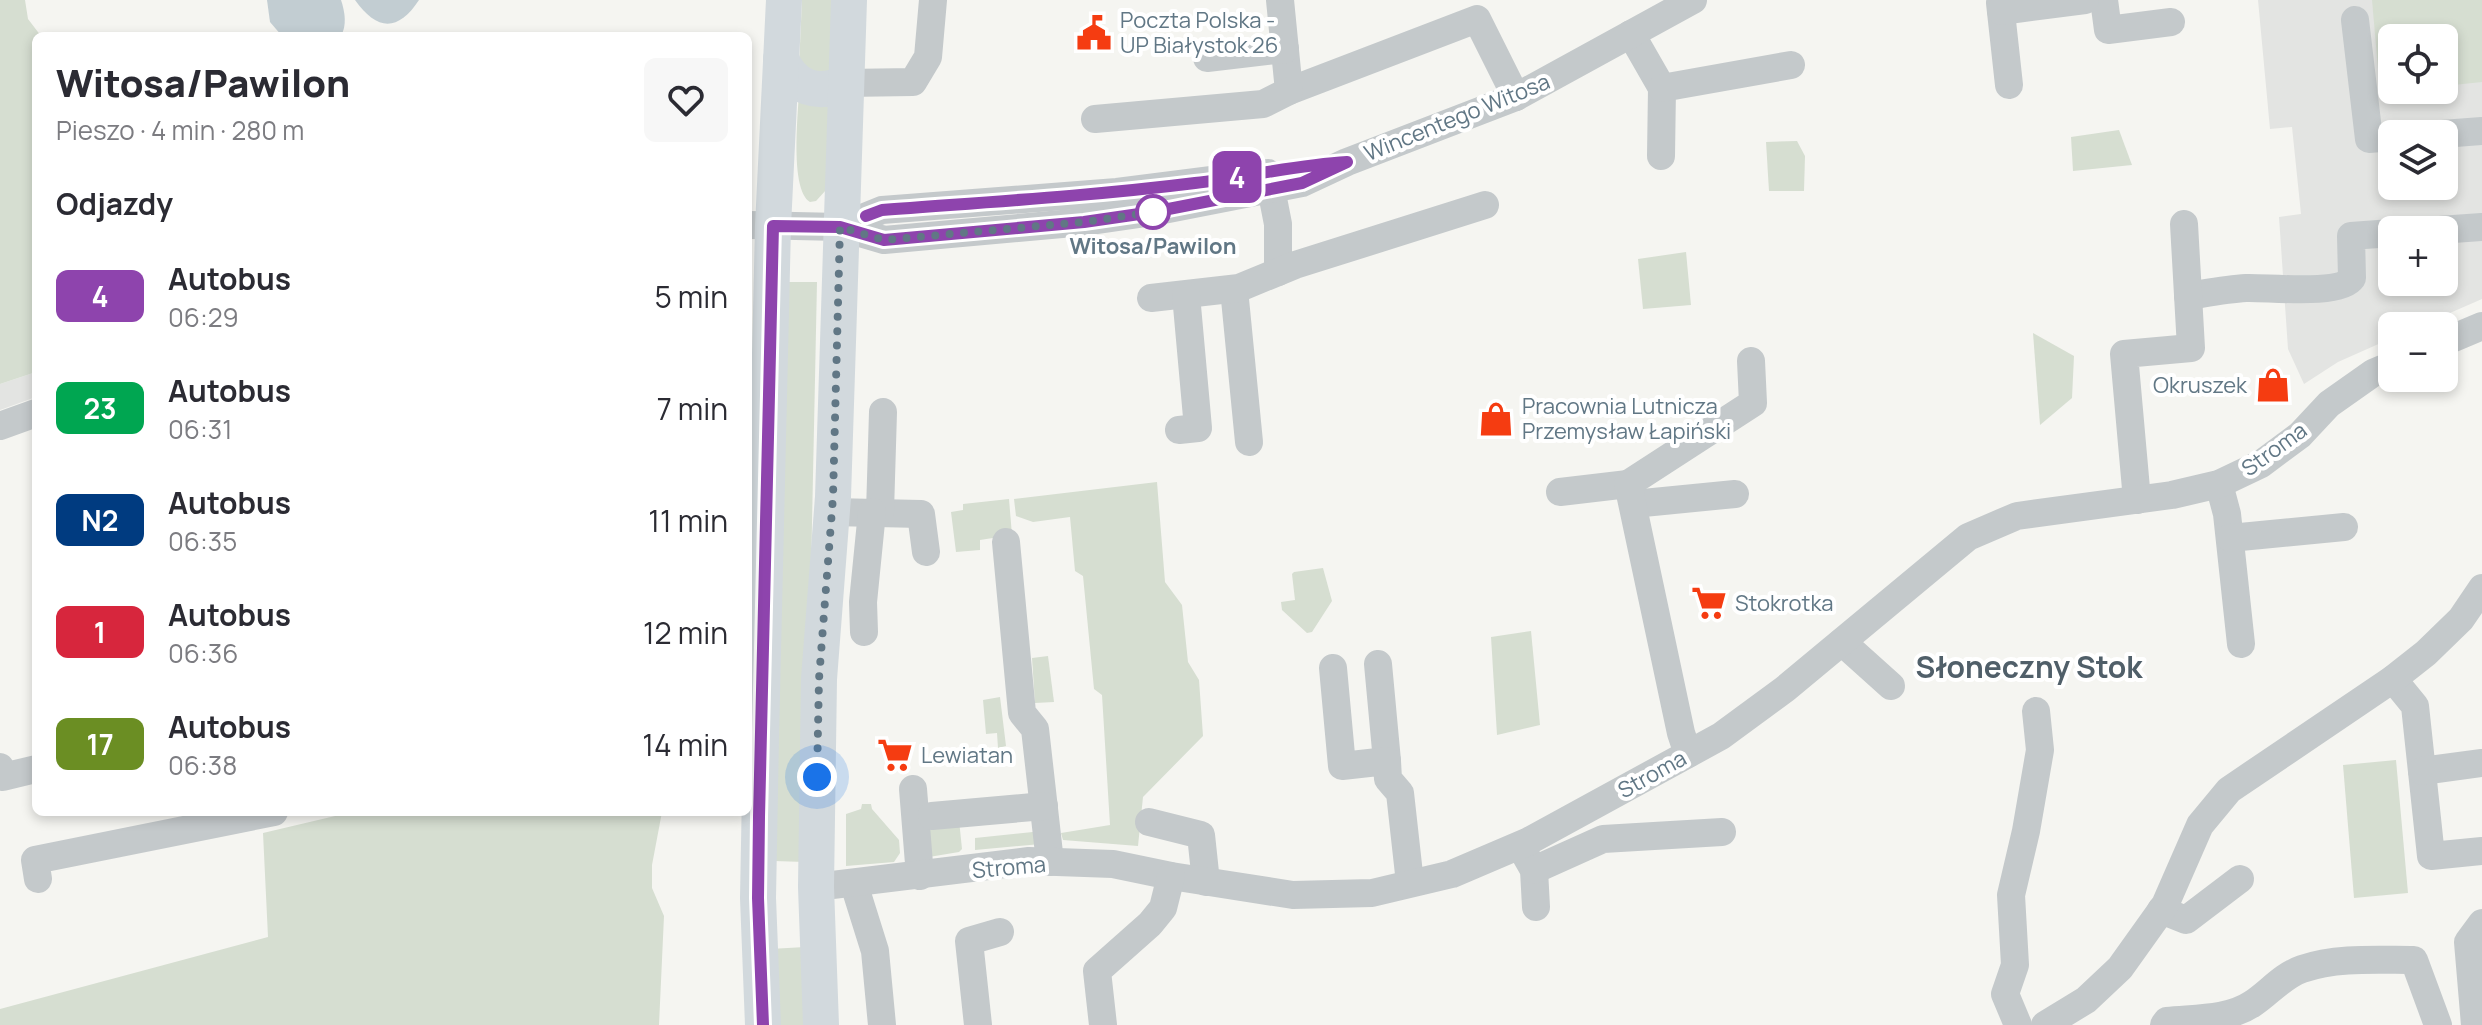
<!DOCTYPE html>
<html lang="pl">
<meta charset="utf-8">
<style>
:root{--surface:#fff;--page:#f7f7f7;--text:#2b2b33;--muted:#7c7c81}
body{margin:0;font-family:Manrope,sans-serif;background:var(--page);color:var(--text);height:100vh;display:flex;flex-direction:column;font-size:30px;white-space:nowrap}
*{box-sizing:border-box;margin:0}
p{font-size:26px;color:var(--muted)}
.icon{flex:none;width:44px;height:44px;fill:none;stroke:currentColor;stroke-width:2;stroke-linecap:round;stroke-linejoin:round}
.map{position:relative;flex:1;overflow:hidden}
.drawer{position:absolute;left:32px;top:32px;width:720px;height:784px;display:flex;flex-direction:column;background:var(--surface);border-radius:12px;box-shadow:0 4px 12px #0003}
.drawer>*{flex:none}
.badge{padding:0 16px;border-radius:12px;font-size:28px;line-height:52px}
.fabs{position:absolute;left:2378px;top:24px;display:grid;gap:16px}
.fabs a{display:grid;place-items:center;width:80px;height:80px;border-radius:12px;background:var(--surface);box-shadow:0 4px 12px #0003;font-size:40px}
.you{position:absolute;width:40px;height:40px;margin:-20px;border:6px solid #fff;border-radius:50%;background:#1a73e8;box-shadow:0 0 0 12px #1a73e833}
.map>.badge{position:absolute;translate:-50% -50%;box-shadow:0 0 0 4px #fff}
h2{padding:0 24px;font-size:30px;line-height:72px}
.round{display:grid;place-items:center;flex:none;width:84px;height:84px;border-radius:12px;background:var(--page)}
.headline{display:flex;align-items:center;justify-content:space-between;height:136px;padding:0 24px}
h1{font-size:38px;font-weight:800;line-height:60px}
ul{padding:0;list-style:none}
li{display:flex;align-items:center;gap:24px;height:112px;padding:0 24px}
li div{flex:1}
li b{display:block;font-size:30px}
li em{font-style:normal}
li .badge{min-width:88px;font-weight:700;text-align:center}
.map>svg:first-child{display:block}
.built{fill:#e3e4e2;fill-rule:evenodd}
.green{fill:#d6ded1}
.water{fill:#c2cdd2}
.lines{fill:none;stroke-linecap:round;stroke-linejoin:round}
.minor{stroke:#c4c9cb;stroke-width:28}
.major{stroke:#d2d9dd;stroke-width:36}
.line-casing{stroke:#fff;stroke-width:18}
.line{stroke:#8e44ad;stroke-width:12}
.walk{stroke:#617785;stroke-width:8;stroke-dasharray:0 14.4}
.stop-dot{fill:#fff;stroke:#8e44ad;stroke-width:4}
.labels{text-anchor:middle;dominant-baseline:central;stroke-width:8;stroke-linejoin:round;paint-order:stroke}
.poi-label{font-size:22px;fill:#617785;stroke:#fff;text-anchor:start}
.street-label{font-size:22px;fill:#617785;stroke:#fff}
.stop-label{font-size:22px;font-weight:bold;fill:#617785;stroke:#fff}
.district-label{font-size:30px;font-weight:bold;fill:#505f69;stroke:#fff}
</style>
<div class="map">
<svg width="2482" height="1025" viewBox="0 0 2482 1025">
<rect width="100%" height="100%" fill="#f5f5f1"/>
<g class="built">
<path d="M2258,0H2482V299L2420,326H2392V338L2338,362L2304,384L2288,349L2279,217L2301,214L2292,127L2270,129ZM2392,38H2444V90H2392ZM2392,134H2444V186H2392ZM2392,230H2444V282H2392Z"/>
<polygon points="36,372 36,397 0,410 0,384"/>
</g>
<g class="green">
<polygon points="0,0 25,0 28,19 41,36 36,36 36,372 0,384"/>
<polygon points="802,0 835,0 829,75 799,67"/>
<polygon points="2372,0 2482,0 2482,82 2444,86 2444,38 2392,38 2392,90 2400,90 2380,92"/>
<path d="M799,91L833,95L826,190L816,201L810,202C790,189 798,116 799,91Z"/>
<polygon points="2119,130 2132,165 2073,171 2071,137"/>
<polygon points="1797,141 1805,156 1804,191 1769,191 1766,142"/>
<polygon points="1686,252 1691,305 1643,309 1638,259"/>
<polygon points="785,282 817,282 805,862 774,861"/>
<polygon points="2033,333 2074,356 2072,398 2040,425"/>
<polygon points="1157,482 1165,582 1182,605 1188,662 1199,680 1203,736 1143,797 1138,846 1063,840 1061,833 1110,825 1102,695 1094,689 1083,576 1075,571 1070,517 1033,522 1016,516 1014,499"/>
<polygon points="1009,499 1012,535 980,540 980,550 956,552 951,512 963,510 963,504"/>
<polygon points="1323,568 1332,601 1312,632 1307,633 1282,610 1281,602 1295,600 1292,574 1294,572"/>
<polygon points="1531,631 1540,725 1497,735 1491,637"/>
<polygon points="1048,656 1054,702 1035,703 1032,658"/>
<polygon points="1000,697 1006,746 998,748 997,733 986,734 983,700"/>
<polygon points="2396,760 2408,893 2354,898 2343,765"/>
<polygon points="862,804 871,804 872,809 899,840 900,853 894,862 846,866 846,814 861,809"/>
<polygon points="352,812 662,812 652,865 652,888 664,916 659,1025 0,1025 0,1009 268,937 263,833"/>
<polygon points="959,820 962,849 959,852 929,857 926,829"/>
<polygon points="1042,831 1041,844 975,850 975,838"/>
<polygon points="805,947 805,1025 773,1025 770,949"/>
</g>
<g class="water">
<path d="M267,0H341C345,12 347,25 341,36H282L270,22Z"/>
<path d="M355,0H419C398,32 377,31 355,0Z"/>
</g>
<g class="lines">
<g class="minor">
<polyline points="1280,0 1289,91 1477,19 1516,97"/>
<polyline points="2003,0 2000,3 2009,85"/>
<polyline points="2104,0 2108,30 2171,22"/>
<polyline points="2001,11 2085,0"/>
<polyline points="2355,20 2369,139 2392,137"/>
<polyline points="1631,34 1662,88 1661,156"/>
<polyline points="1207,58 1285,49"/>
<polyline points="845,83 913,82 928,57 933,0"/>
<polyline points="1662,88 1791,65"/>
<polyline points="1095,119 1263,104 1289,91"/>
<polyline points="2442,134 2482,131"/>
<polyline points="1268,173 1278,224 1278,272"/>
<polyline points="748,225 840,227 884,240 1084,222 1153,212 1302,183 1347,162 1516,97 1693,0"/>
<polyline points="840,227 882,210 1117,192 1251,175"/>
<polyline points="2439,230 2482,227"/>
<polyline points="1234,289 1249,442"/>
<path d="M2188,296C2207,293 2227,289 2246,288C2267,287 2340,296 2352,278L2351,236L2392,233"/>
<polyline points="1151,298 1239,288 1295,265 1485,205"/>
<polyline points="2444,342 2482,326"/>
<polyline points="0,426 36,413"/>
<polyline points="1179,430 1198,428 1186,295"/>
<polyline points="2219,484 2227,514 2241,644"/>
<polyline points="1560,492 1628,484"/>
<polyline points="2137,500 2124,354 2191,348 2184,224"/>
<polyline points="1633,504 1735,494"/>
<polyline points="832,512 921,514 926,552"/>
<polyline points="880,512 883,412"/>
<polyline points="2230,538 2344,527"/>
<polyline points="1006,542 1022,713 1035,729 1050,862"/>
<polyline points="864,632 863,602 872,512"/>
<polyline points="1842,642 1891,686"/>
<polyline points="1378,664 1387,761"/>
<polyline points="1333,668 1342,766 1387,761 1388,779 1400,793 1410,883"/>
<polyline points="2393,679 2415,706 2431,856 2482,851"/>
<polyline points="1688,754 1681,733 1628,484 1753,403 1751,361"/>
<polyline points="0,767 3,777 36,769"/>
<polyline points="2422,771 2482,763"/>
<polyline points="913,789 920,876"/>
<polyline points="932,816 1044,806"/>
<polyline points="1149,822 1201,835 1206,882"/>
<polyline points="1526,856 1534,870 1536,907"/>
<polyline points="1534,870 1603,839 1722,832"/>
<polyline points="38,879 35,860 274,812"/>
<polyline points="854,884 875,951 882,1025"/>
<polyline points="816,887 1029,861 1113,864 1171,876 1293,895 1372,893 1452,874 1527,842 1721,736 1785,689 1968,537 2017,516 2172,495 2219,484 2261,464 2300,435 2329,404 2373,373 2392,365"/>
<polyline points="2161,910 2186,920 2240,879"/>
<polyline points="978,1025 969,941 1000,932"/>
<polyline points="1103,1025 1097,971 1150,924 1163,908 1171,876"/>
<polyline points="2018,1025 2005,994 2015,965 2011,895 2026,831 2040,750 2036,711"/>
<polyline points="2045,1025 2086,1000 2120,968 2165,905 2200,825 2229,790 2393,679 2426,653 2461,619 2482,588"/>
<path d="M2164,1025L2167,1021C2194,1018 2228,1020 2252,1004C2269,993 2282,976 2302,969C2337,957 2377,960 2414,960L2438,1025"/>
<polyline points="2475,1025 2468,942 2482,923"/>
</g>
<g class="major">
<path d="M781,59C793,88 818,96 845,83"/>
<polyline points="763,1025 758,898 761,737 773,226 784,0"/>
<polyline points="821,1025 816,887 819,679 833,497 849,0"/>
</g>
</g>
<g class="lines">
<g class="line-casing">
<path id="line" d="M763,1025L758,898L759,817L773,226L840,227L884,240L1084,222L1153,212L1302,183L1347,162C1296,165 1246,177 1195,183C1091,196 987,202 882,210L866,216"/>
</g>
<use href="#line" class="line"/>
<polyline class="walk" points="817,777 819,679 833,497 840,227 884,240 1084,222 1153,212"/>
</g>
<defs>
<g id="civic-bare" transform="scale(2.76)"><path d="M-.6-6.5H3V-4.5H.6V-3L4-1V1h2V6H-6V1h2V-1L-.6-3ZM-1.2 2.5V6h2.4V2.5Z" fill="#f53c11" stroke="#fff" stroke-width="2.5" paint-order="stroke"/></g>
<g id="shop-bare" transform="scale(2.76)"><path d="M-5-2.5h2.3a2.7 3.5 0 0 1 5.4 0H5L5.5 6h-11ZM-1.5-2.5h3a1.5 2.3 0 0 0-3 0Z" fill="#f53c11" stroke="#fff" stroke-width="2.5" paint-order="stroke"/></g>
<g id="supermarket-bare" transform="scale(2.76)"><path d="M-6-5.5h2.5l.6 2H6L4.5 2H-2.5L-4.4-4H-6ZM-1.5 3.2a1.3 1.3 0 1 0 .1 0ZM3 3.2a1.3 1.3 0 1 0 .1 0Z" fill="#f53c11" stroke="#fff" stroke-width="2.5" paint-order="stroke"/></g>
</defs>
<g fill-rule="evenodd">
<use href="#civic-bare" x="1094" y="33"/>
<use href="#shop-bare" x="2273" y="385"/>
<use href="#shop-bare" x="1496" y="419"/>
<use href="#supermarket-bare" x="1709" y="603"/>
<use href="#supermarket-bare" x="895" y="755"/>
</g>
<circle class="stop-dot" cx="1153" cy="212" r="16"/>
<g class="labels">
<g class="poi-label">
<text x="1120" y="20">Poczta Polska -<tspan x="1120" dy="25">UP Białystok 26</tspan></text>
<text x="2247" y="385" text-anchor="end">Okruszek</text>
<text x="1522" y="406">Pracownia Lutnicza<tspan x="1522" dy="25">Przemysław Łapiński</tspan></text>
<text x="1735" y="603">Stokrotka</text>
<text x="921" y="755">Lewiatan</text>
</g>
<g class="street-label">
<text transform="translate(1457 117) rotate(-22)">Wincentego Witosa</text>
<text transform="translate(2274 449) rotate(-36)">Stroma</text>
<text transform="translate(1652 774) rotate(-29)">Stroma</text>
<text transform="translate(1009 867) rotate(-5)">Stroma</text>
</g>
<g class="stop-label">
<text x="1153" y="246">Witosa/Pawilon</text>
</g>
<g class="district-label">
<text x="2029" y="666">Słoneczny Stok</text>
</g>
</g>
</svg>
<div class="fabs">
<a><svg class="icon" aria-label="locate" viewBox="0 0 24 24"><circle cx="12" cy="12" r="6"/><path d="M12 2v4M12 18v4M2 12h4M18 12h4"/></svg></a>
<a><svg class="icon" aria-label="layers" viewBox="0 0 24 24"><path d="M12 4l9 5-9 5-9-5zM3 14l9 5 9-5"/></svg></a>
<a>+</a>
<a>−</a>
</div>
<div class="you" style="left:817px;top:777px"></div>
<b class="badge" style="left:1237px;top:177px;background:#8e44ad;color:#fff">4</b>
<section class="drawer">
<div class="headline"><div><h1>Witosa/Pawilon</h1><p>Pieszo · 4 min · 280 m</p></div><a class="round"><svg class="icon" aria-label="heart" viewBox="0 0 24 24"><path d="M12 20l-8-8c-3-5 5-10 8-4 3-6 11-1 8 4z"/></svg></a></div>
<h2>Odjazdy</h2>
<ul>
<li><span class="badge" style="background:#8e44ad;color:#fff">4</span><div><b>Autobus</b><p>06:29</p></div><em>5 min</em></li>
<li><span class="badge" style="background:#00a651;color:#fff">23</span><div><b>Autobus</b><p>06:31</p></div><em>7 min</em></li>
<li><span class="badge" style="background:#003b80;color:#fff">N2</span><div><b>Autobus</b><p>06:35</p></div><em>11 min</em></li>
<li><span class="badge" style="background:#d7263d;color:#fff">1</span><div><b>Autobus</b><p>06:36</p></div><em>12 min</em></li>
<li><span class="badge" style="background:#6b8e23;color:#fff">17</span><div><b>Autobus</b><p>06:38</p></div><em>14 min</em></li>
</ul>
</section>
</div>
